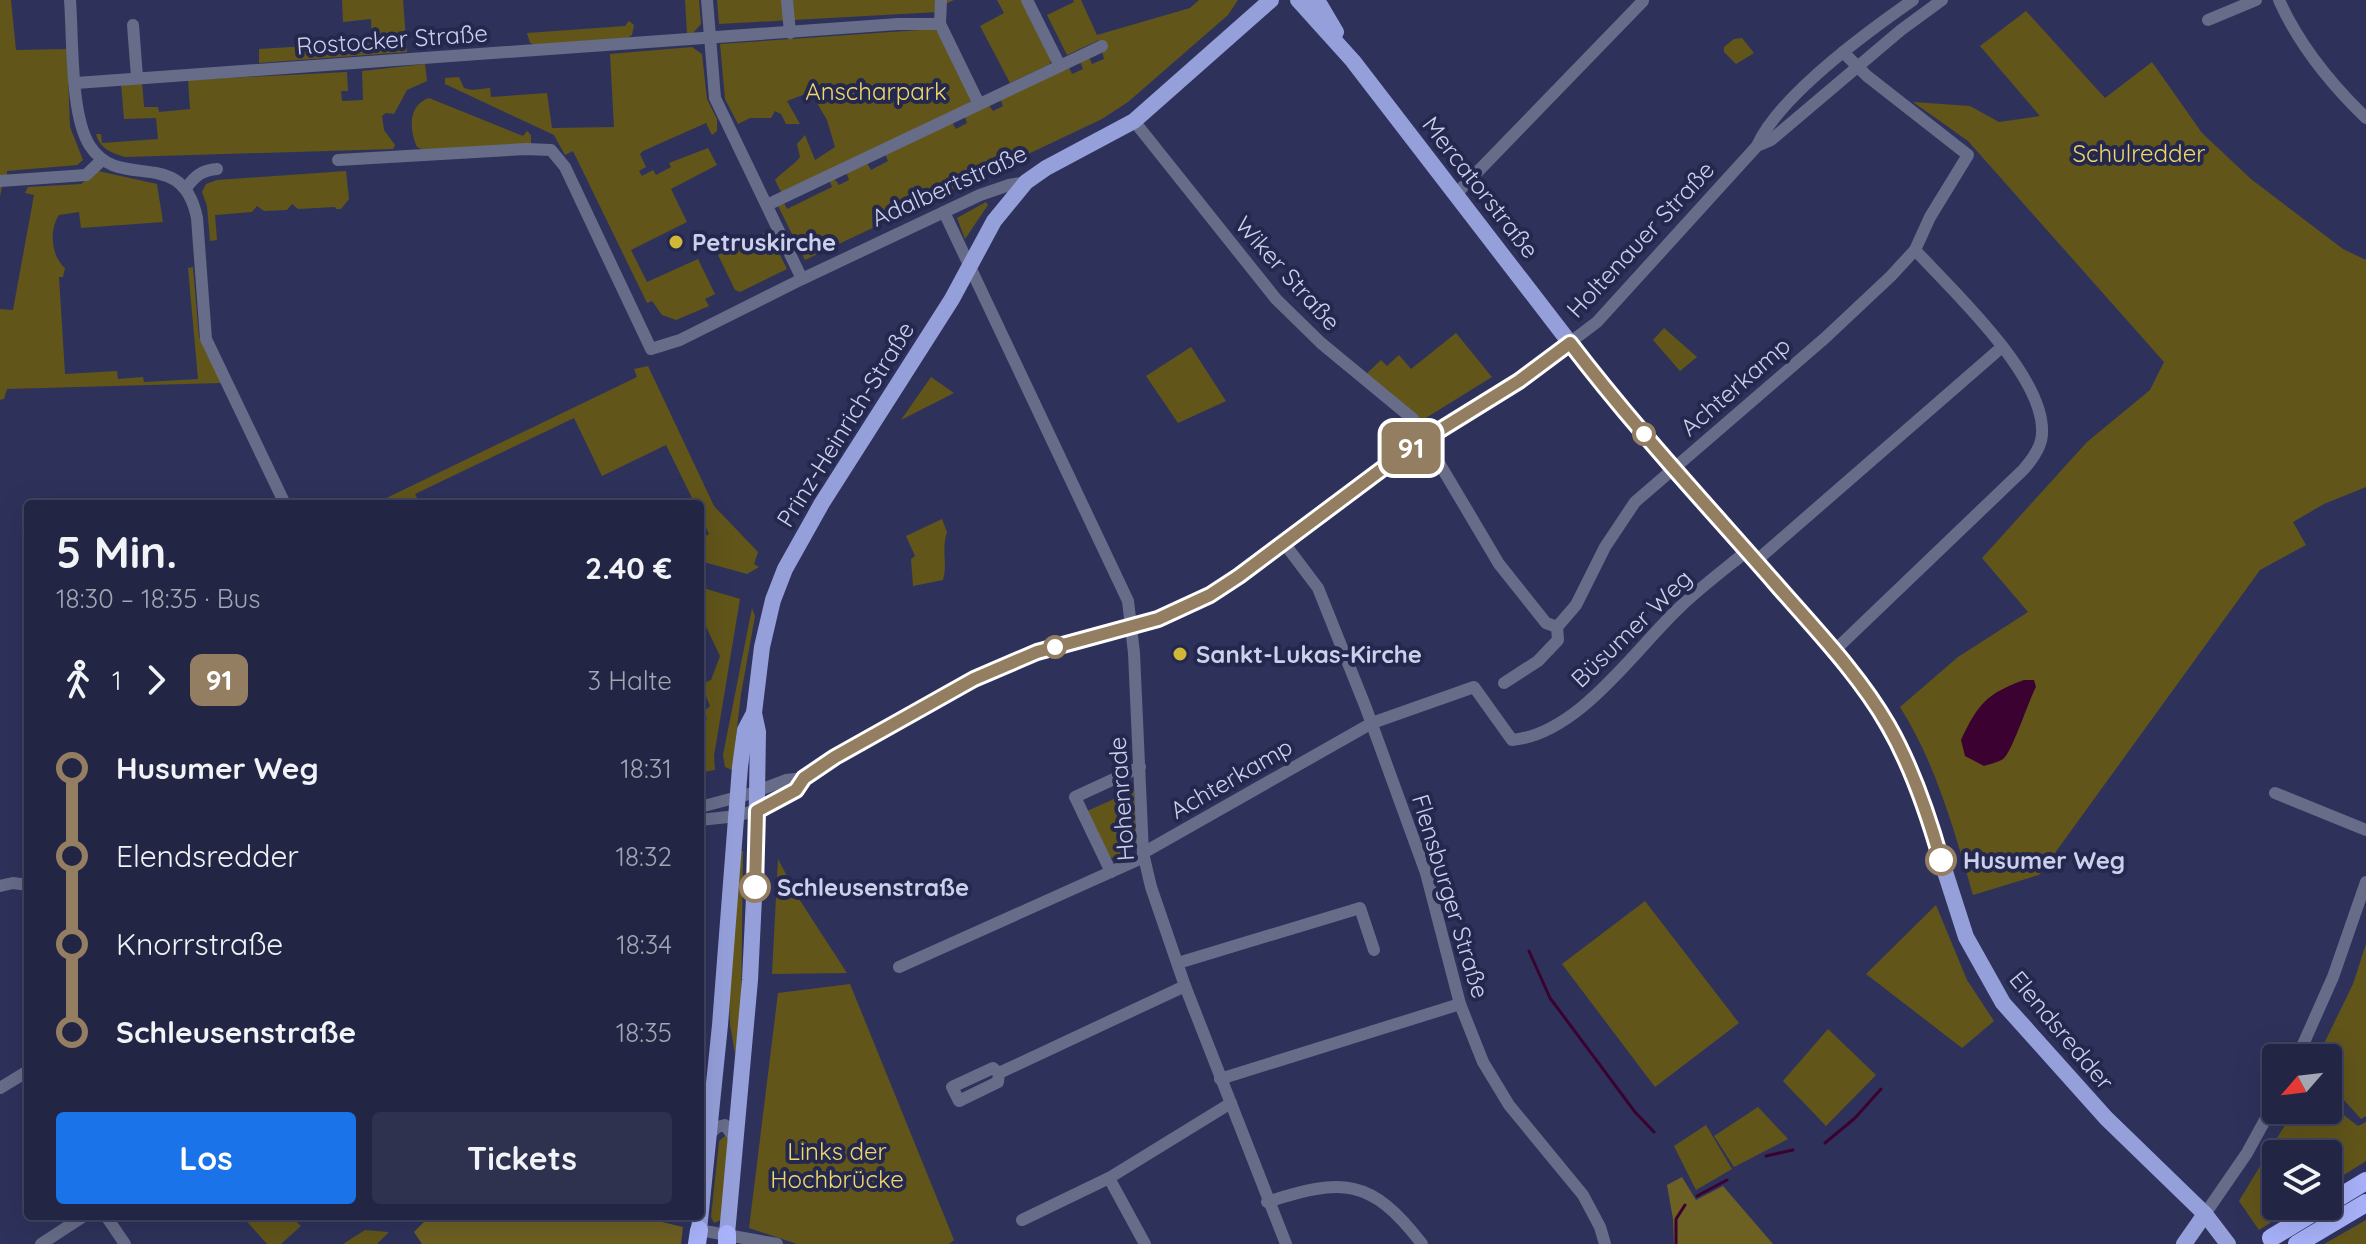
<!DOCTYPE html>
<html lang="de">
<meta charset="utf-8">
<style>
:root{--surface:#222644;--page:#2e324f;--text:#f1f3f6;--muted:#a2a5b2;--line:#3f435d;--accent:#1a73e8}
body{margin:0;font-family:Quicksand,sans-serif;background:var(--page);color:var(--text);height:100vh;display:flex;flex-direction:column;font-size:30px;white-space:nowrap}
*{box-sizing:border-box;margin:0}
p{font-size:26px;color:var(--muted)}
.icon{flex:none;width:44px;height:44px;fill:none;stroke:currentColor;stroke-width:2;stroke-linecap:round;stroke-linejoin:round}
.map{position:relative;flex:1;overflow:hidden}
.sheet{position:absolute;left:24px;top:500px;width:680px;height:720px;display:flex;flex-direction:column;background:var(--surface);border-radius:8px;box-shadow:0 8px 32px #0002,0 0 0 2px var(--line)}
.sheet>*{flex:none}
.badge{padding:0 16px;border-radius:12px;font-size:28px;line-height:52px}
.needle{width:52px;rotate:242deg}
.buttons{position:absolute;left:2262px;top:1044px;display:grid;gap:16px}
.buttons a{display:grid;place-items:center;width:80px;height:80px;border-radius:8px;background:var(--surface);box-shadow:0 8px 32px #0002,0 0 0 2px var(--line);font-size:40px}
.map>.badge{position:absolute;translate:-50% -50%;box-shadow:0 0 0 4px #fff}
.legs{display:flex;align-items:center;gap:12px;height:88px;padding:0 32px;font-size:26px}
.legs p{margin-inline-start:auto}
.headline{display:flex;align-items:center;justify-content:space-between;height:136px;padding:0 32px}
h1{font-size:44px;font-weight:800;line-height:60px}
.action{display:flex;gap:16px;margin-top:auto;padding:16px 32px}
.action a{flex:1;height:92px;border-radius:8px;background:var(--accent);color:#fff;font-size:32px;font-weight:800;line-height:92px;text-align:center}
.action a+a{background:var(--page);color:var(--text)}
ul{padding:0 32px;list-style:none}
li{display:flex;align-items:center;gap:28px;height:88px;font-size:30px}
li i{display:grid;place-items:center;width:12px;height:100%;margin:0 10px;background:currentColor}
li i::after{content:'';width:20px;height:20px;margin:-10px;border:6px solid;border-radius:50%;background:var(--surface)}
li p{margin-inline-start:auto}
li:first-child i{background:linear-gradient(#0000 50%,currentColor 0)}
li:last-child i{background:linear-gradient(currentColor 50%,#0000 0)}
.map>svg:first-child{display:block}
.green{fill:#61551a}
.forest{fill:#6d6023}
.water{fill:#3b0231}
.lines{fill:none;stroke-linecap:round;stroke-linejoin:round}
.stream{stroke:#3b0231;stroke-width:3}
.minor{stroke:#676c89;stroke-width:12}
.major{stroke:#959fda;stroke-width:16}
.highway{stroke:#a8b2fa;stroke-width:18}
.line-1-casing{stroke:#fff;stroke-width:18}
.line-1{stroke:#947e62;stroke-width:12}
.poi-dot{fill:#d1b736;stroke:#24284f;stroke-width:3}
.stop-1-dot{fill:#fff;stroke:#947e62;stroke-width:4}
.labels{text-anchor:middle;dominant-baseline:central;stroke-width:8;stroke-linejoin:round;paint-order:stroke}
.street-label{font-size:24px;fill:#ccd0ea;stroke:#24284f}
.park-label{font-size:24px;fill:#efd769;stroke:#24284f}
.poi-label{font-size:24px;font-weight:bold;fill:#ccd0ea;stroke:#24284f;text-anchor:start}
.stop-label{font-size:24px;font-weight:bold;fill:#ccd0ea;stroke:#24284f;text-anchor:start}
</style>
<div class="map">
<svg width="2366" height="1244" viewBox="0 0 2366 1244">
<rect width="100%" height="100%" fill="#2e325b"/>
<g class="green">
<polygon points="0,0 11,0 16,50 67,49 70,127 83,160 77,165 7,171 7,181 3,181 0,197"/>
<polygon points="342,0 403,0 407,52 259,63 259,49 372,42 371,19 343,22"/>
<polygon points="685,0 699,0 701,24 693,33 687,34"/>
<polygon points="717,0 954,0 941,6 938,12 719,24"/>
<polygon points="997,0 1023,0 1051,60 1050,64 1010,83 980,26 1004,13"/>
<polygon points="1073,0 1081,0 1097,35 1190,8 1199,0 1238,0 1228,15 1128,102 1102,119 805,260 777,204 783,201 787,209 832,187 829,180 834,178 839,185 849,180 846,172 867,163 871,170 888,161 885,154 952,122 956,129 967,123 964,115 988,104 993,111 1003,106 1000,99 1068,65 1072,74 1083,69 1079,59 1088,55 1092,64 1104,59 1099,40 1067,55 1047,15 1074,2"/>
<path d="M2026,11L2105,98L2152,62L2202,133L2251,179L2343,249L2366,260V487L2324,504L2293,522L2306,545L2260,570L2039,875L1973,895C1954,830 1936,764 1900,707L1958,657L2028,612L1982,558L2087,442L2150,390L2164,362L1968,141L1913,102L1970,106L1999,122L2040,116L1980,46Z"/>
<polygon points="629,21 634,25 632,35 627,38 536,45 530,43 527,33 625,26"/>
<path d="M934,29L939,33L971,101L969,109L784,198L775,180C783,171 793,166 800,157L797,144L805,135L815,160L835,147L827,120L814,98L811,99L808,93L787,101L800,124H786L781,114L775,111L771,118H750L738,124L725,99L720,44Z"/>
<polygon points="1742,38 1754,53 1736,64 1724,52 1724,47 1734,39"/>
<polygon points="692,47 702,54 707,99 717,119 717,131 712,135 706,123 643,151 640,154 646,167 639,171 642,176 653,170 656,175 671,167 669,163 708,148 717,165 671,189 687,222 631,250 647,282 698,259 715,294 705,299 709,306 676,320 662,315 652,301 647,303 573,151 565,155 554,135 445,84 445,78 459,77 464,88 472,90 490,88 491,97 547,93 552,128 614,127 610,54"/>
<path d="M425,64L427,81L407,90L394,114L386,113L382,116L384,130L395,145L393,149L126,157C113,154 100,149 96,134H101L102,143L158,139L156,118L124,119L121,83L142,81L144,107H158L159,112L190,109L188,80L347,72L348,91H341L342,101L363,100L362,71Z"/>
<path d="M429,98L523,136L527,131L531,135V144L426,151L417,147C409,129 408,105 429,98Z"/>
<path d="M98,171L157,184L163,222L81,228L79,212L59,215C49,229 51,257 65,268L63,277H59L65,374L117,371L118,379L143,377L144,382L198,379L188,268L193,267L199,337L221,383L7,389L4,399L0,400V309L13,310L34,195L25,193L28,187L81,184Z"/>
<polygon points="346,171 349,199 341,209 336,209 335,207 298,209 292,204 287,210 264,211 257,206 252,212 215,215 217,240 210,241 207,206 202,192 206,184 217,180"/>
<polygon points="986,202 988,205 965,239 957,218"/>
<polygon points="768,231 787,269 740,292 735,290 718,255"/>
<polygon points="1664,328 1697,357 1680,371 1653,340"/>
<polygon points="1456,333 1492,377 1416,424 1362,378 1381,360 1387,366 1399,355 1411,369"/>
<polygon points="1191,347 1226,401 1178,423 1146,376"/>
<polygon points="648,366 714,506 758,552 754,564 759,567 747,574 700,561 700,539 709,534 700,515 700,504 695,504 666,445 602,476 574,418 415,494 420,504 374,504 637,377 634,369"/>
<polygon points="931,377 954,393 901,420"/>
<path d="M942,519L947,532C941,549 948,565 943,580L913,586L911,559L915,556L906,536Z"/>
<polygon points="700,587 740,599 714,756 715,770 703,772 700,765 700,722 707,719 704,711 710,706 701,684 711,680 720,656 700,614"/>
<polygon points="752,608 755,616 741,694 732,770 725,767 723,755"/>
<polygon points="1134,790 1138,846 1107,860 1085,812"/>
<polygon points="739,851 743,851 741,1013 735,1054 730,1025 729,996"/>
<polygon points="778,859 799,899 847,973 772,974"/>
<polygon points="1645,901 1739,1023 1655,1087 1562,964"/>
<polygon points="1936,905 1967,980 1994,1021 1962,1048 1866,974"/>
<polygon points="2366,944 2366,1116 2361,1119 2343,1099 2328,1090 2328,1058 2317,1058 2353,984"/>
<polygon points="850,984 954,1240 949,1244 797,1244 749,1228 778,993"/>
<polygon points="1828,1029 1876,1075 1826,1126 1783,1081"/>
<polygon points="2328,1103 2358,1126 2366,1122 2366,1161 2328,1185 2328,1154 2276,1154 2276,1206 2296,1206 2259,1230 2239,1201 2294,1110 2328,1110"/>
<polygon points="1758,1107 1788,1139 1734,1167 1714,1136"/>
<polygon points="1706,1125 1732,1169 1696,1190 1674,1146"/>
<polygon points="725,1136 728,1139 721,1220 714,1223 711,1217 719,1141"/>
<polygon points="242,1216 290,1216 301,1226 281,1244 267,1244"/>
<polygon points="2366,1220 2366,1244 2324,1244"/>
<polygon points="365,1230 389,1232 377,1244 343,1244"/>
</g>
<g class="forest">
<polygon points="1682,1177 1696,1200 1723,1186 1773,1244 1674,1244 1673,1219 1667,1185"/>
<polygon points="430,1216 637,1216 683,1227 681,1244 422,1244 414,1232"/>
</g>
<path class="water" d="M2024,680H2034L2036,687C2028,702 2012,753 2003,759C1997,763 1989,764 1984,766L1965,756L1961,740C1978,704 1986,694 2024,680Z"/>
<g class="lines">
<g class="stream">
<polyline points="1529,951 1550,998 1635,1112 1654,1132"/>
<polyline points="1825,1143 1855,1118 1881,1089"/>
<polyline points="1766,1156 1793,1150"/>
<polyline points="1697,1196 1727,1180"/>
<polyline points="1676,1244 1676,1219 1685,1205"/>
</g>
<g class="minor">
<path d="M70,0C73,37 70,116 90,146C120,193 182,144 197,218L206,339L285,504"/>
<polyline points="707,0 715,98 802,279"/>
<polyline points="787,0 790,33"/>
<polyline points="941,0 940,24 979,104"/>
<polyline points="1027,0 1060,66"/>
<path d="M2279,0C2299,45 2331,84 2366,118"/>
<polyline points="2208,20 2256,0"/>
<polyline points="133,25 137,77"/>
<polyline points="76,83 898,24 940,24"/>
<polyline points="1134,121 1276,299 1321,343 1413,419 1499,564 1546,623 1557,627"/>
<polyline points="1757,146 1771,140 1901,30 1942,0"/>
<polyline points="338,160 526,149 551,150 565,167 651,349 680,340 802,279 980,195 1009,185 1026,182"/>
<polyline points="0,181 86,175 102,160"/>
<path d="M187,187C195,176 202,170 217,169"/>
<polyline points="1456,194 1643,1"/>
<polyline points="767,205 1102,46"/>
<polyline points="944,212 1128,601 1134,653 1143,853 1151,887 1185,986 1286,1244"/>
<polyline points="1284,543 1318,588 1366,708 1426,873 1460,1004 1483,1062 1509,1105 1583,1195 1600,1227 1605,1244"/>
<polyline points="1756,561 2002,347"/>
<polyline points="1557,627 1576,605 1605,547 1635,502 1825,338 1891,276 1915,250 1930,217 1968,155 1867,76 1843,52"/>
<path d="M1834,651L2023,470C2032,460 2042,447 2042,433C2045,376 1952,290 1915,250"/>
<polyline points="1504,683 1538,661 1558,640 1557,627"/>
<polyline points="2275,793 2366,830"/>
<polyline points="700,807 749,794 786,780 804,778"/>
<path d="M700,820L737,816L769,806L796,790L804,778L835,757L947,693L1008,663L1055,647L1158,619L1199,601L1239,576L1406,451L1519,381L1597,322L1757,146C1779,96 1867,32 1913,0"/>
<path d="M1143,853L1372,723L1474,687L1512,740C1579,734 1635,649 1680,607C1701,587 1725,569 1747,551"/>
<polyline points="1111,872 1075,797 1140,767"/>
<polyline points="0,886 13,883 28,885"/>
<polyline points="1178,963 1360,908 1374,950"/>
<polyline points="899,967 1144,857"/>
<polyline points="2297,1058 2333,977 2366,882"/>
<polyline points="999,1073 998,1082 959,1101 952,1087 993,1068 999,1073 1185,986"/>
<polyline points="1220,1079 1460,1004"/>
<polyline points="0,1088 28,1071"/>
<polyline points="709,1135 717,1127 725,1125 735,1139"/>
<polyline points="1109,1178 1145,1244"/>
<path d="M1267,1202C1342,1178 1371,1177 1422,1244"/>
<polyline points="2205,1214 2247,1153 2276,1100"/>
<polyline points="106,1216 125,1244"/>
<polyline points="1022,1220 1109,1178 1231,1103"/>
<polyline points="699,1230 777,1244"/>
<polyline points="41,1244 84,1216"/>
</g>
<g class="major">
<polyline points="1298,0 1353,61 1590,369 1672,468 1812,625 1868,693 1901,750 1921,797 1966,937 2003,1003 2106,1118 2205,1214 2228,1244"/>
<polyline points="1317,0 1336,32"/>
<polyline points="699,1230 720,1025 740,767 745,730 754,713"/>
<polyline points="727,1234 750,980 756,856 758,732 754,713 762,647 773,600 785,569 822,503 952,299 994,221 1026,182 1046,168 1134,121 1271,0"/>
<polyline points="2184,1244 2205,1214"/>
</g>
<g class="highway">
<polyline points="2328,1204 2366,1181"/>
<polyline points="2271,1238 2324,1206"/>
<polyline points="697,1244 699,1230"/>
<polyline points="727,1244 727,1234"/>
<polyline points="2297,1244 2366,1203"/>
</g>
</g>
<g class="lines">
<g class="line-1-casing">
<path id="line-1" d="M755,887L757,811L796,790L804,778L835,757L974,679L1037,652L1158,619L1210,595L1239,576L1406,451L1519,381L1570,343C1634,427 1706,504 1775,583C1814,628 1858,673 1888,725C1912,767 1928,814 1941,860"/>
</g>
<use href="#line-1" class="line-1"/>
</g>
<g class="poi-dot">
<circle cx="676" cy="242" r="8"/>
<circle cx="1180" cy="654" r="8"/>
</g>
<g class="stop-1-dot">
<circle cx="1644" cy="434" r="10"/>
<circle cx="1055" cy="647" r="10"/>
<circle cx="1941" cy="860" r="14"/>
<circle cx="755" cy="887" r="14"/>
</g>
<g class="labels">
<g class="street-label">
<text transform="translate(392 39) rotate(-4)">Rostocker Straße</text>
<text transform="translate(949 185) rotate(-24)">Adalbertstraße</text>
<text transform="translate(1481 187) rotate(52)">Mercatorstraße</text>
<text transform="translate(1640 239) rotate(-47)">Holtenauer Straße</text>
<text transform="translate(1288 273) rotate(48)">Wiker Straße</text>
<text transform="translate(1735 386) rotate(-41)">Achterkamp</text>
<text transform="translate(845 424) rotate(-58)">Prinz-Heinrich-Straße</text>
<text transform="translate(1631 628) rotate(-44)">Büsumer Weg</text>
<text transform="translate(1231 778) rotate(-30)">Achterkamp</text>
<text transform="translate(1121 799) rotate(-94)">Hohenrade</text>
<text transform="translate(1451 896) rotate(73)">Flensburger Straße</text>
<text transform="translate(2062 1030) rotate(50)">Elendsredder</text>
</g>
<g class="park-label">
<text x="876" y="91">Anscharpark</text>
<text x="2139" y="153">Schulredder</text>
<text x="837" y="1151">Links der<tspan x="837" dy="28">Hochbrücke</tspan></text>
</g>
<g class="poi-label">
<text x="692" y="242">Petruskirche</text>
<text x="1196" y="654">Sankt-Lukas-Kirche</text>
</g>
<g class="stop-label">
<text x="1963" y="860">Husumer Weg</text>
<text x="777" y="887">Schleusenstraße</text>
</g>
</g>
</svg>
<div class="buttons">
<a><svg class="needle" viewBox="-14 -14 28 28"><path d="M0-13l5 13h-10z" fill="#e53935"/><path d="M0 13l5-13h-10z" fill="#a2a5b2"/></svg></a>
<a><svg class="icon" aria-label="layers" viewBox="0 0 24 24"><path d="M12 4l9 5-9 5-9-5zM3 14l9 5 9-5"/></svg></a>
</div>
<b class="badge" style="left:1411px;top:448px;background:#947e62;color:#fff">91</b>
<section class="sheet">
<div class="headline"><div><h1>5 Min.</h1><p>18:30 – 18:35 · Bus</p></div><b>2.40 €</b></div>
<div class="legs"><svg class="icon" aria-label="walk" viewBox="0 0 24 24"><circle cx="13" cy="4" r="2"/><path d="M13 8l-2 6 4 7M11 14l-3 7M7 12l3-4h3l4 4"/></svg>1<svg class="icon" aria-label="forward" viewBox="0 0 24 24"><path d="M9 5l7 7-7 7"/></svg><b class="badge" style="background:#947e62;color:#fff">91</b><p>3 Halte</p></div>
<ul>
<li><i style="color:#947e62"></i><b>Husumer Weg</b><p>18:31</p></li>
<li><i style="color:#947e62"></i><span>Elendsredder</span><p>18:32</p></li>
<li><i style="color:#947e62"></i><span>Knorrstraße</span><p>18:34</p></li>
<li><i style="color:#947e62"></i><b>Schleusenstraße</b><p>18:35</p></li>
</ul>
<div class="action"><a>Los</a><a>Tickets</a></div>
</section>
</div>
